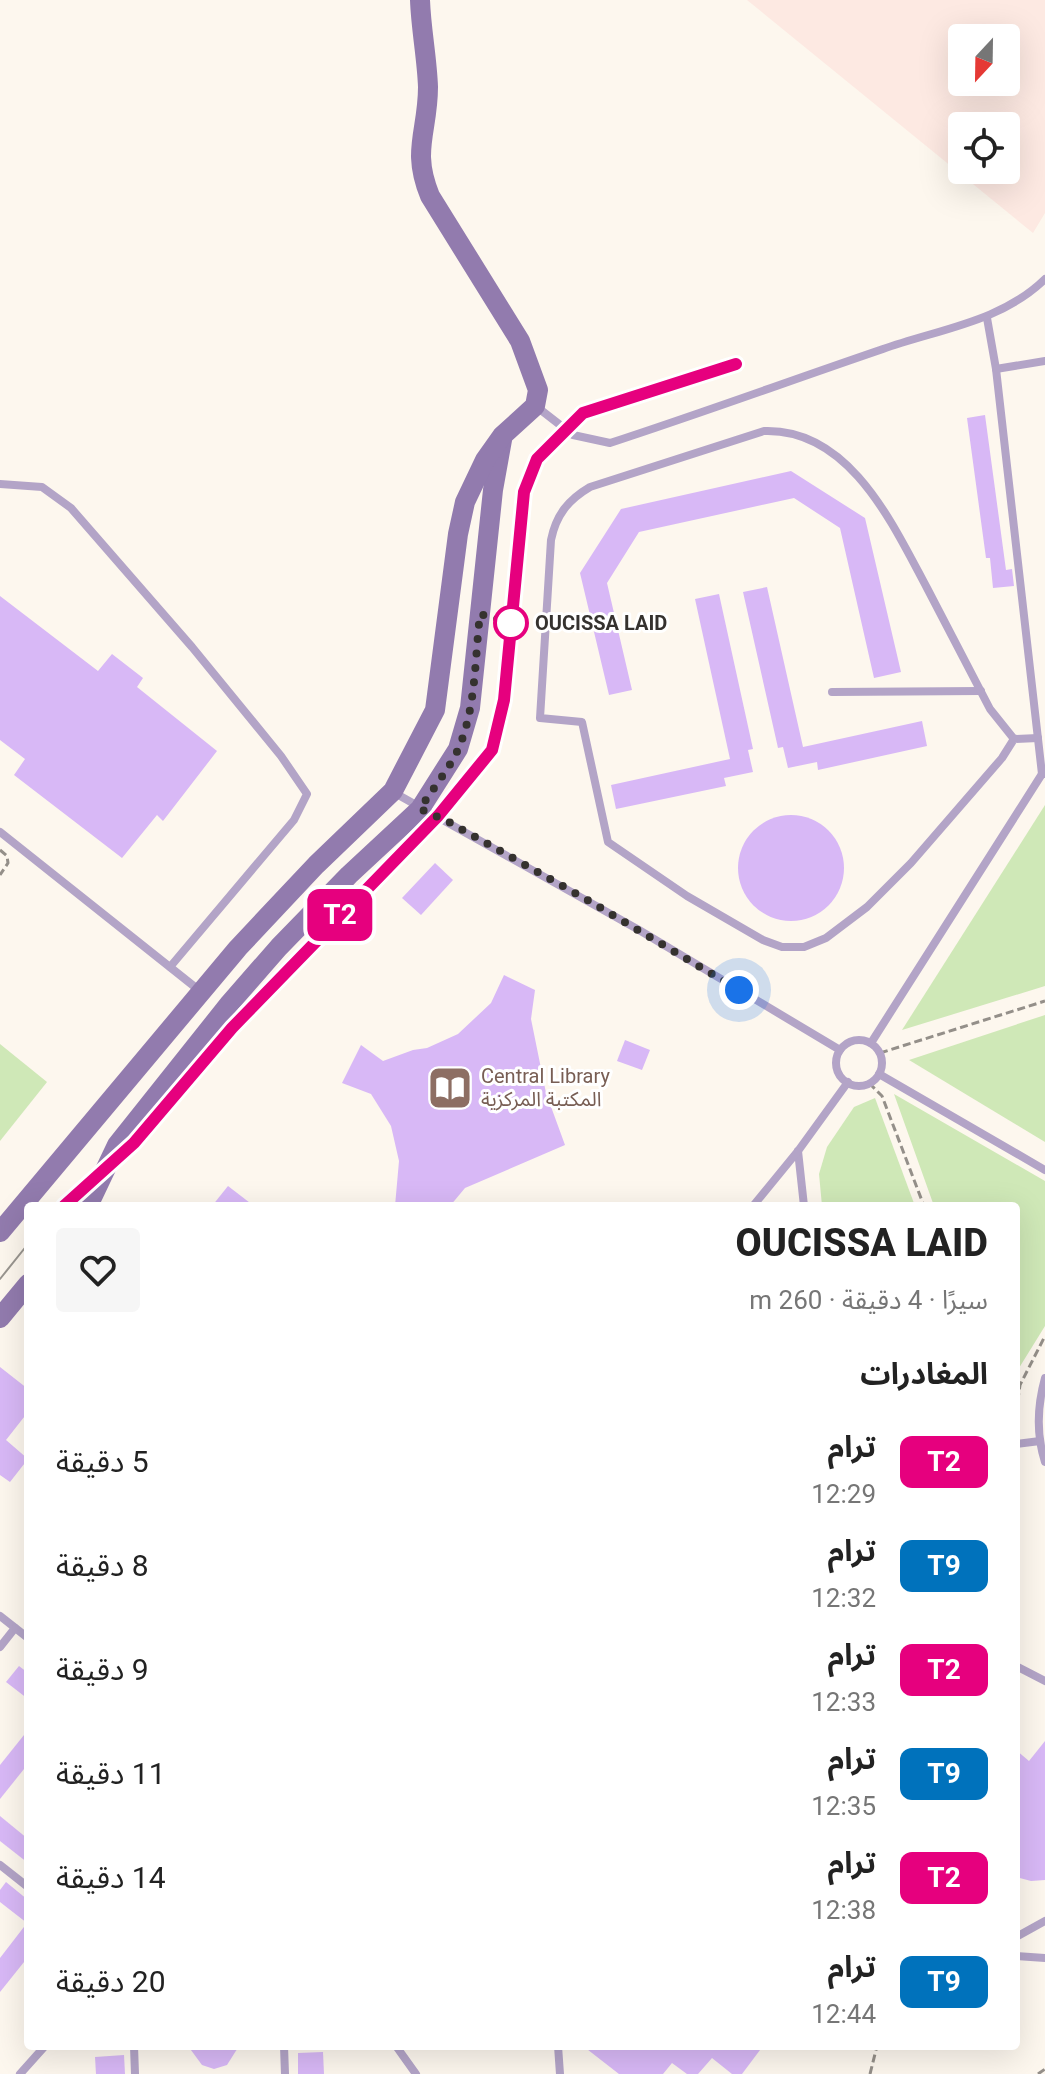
<!DOCTYPE html>
<html lang="ar">
<meta charset="utf-8">
<style>
:root{--surface:#fff;--page:#f6f6f6;--text:#222;--muted:#767676}
body{margin:0;font-family:Roboto,"Noto Sans Arabic",sans-serif;background:var(--page);color:var(--text);direction:rtl;height:100vh;display:flex;flex-direction:column;font-size:30px;white-space:nowrap}
*{box-sizing:border-box;margin:0}
p{font-size:26px;color:var(--muted)}
.icon{flex:none;width:44px;height:44px;fill:none;stroke:currentColor;stroke-width:2;stroke-linecap:round;stroke-linejoin:round}
.map{position:relative;flex:1;overflow:hidden;direction:ltr}
.sheet{position:absolute;left:24px;top:1202px;width:996px;height:848px;display:flex;flex-direction:column;background:var(--surface);border-radius:8px;box-shadow:0 8px 32px #0002;direction:rtl}
.sheet>*{flex:none}
.badge{padding:0 16px;border-radius:12px;font-size:28px;line-height:52px}
.needle{width:52px;rotate:202deg}
.controls{position:absolute;left:948px;top:24px;display:grid;gap:16px}
.controls a{display:grid;place-items:center;width:72px;height:72px;border-radius:8px;background:var(--surface);box-shadow:0 8px 32px #0002;font-size:40px}
.you{position:absolute;width:40px;height:40px;margin:-20px;border:6px solid #fff;border-radius:50%;background:#1a73e8;box-shadow:0 0 0 12px #1a73e833}
.map>.badge{position:absolute;translate:-50% -50%;box-shadow:0 0 0 4px #fff}
h2{padding:0 32px;font-size:30px;line-height:72px}
.round{display:grid;place-items:center;flex:none;width:84px;height:84px;border-radius:8px;background:var(--page)}
.overview{display:flex;align-items:center;justify-content:space-between;height:136px;padding:0 32px}
h1{font-size:38px;font-weight:800;line-height:60px}
ul{padding:0;list-style:none}
li{display:flex;align-items:center;gap:24px;height:104px;padding:0 32px}
li div{flex:1}
li b{display:block;font-size:30px}
li em{font-style:normal}
li .badge{min-width:88px;font-weight:700;text-align:center}
.map>svg:first-child{display:block}
.industrial{fill:#fde9e2;fill-rule:evenodd}
.green{fill:#cfe8b7}
.building{fill:#d8b8f6}
.lines{fill:none;stroke-linecap:round;stroke-linejoin:round}
.path{stroke:#948f89;stroke-width:3;stroke-dasharray:8 4;stroke-linecap:butt}
.lane{stroke:#b3a4c7;stroke-width:8}
.secondary{stroke:#927bae;stroke-width:20}
.tram{stroke:#99958f;stroke-width:2}
.line-casing{stroke:#fff;stroke-width:18}
.line{stroke:#e6007e;stroke-width:12}
.walk{stroke:#35322f;stroke-width:8;stroke-dasharray:0 14.4}
.stop-dot{fill:#fff;stroke:#e6007e;stroke-width:4}
.labels{text-anchor:middle;dominant-baseline:central;stroke-width:6;stroke-linejoin:round;paint-order:stroke}
.stop-label{font-size:20px;font-weight:bold;fill:#35322f;stroke:#fff;text-anchor:start}
.education-label{font-size:20px;fill:#785e54;stroke:#fff;text-anchor:start}
</style>
<div class="map">
<svg width="1045" height="2074" viewBox="0 0 1045 2074">
<rect width="100%" height="100%" fill="#fdf7ee"/>
<path class="industrial" d="M747,0H1045V213L1033,233ZM962,38H1006V82H962ZM962,126H1006V170H962Z"/>
<g class="green">
<polygon points="1045,805 1045,986 902,1030"/>
<polygon points="1045,1015 1045,1142 909,1060"/>
<polygon points="0,1044 47,1082 0,1141"/>
<polygon points="894,1094 1045,1181 1045,1326 1019,1368 1016,1384 1016,1206 934,1206"/>
<polygon points="875,1098 915,1206 822,1206 819,1174 827,1147 854,1107"/>
</g>
<g class="building">
<polygon points="985,415 1006,570 1012,569 1014,586 993,588 990,558 986,558 967,418"/>
<polygon points="791,471 865,518 901,672 874,678 840,528 794,498 639,532 607,583 632,690 609,695 580,573 621,509"/>
<polygon points="767,587 803,747 922,721 927,746 818,770 817,762 788,768 783,747 778,748 743,592"/>
<polygon points="719,594 753,749 748,750 753,772 724,778 726,786 616,809 611,785 730,759 695,599"/>
<polygon points="0,596 98,671 112,654 143,678 137,687 217,751 163,821 157,815 122,858 14,775 25,759 0,740"/>
<circle cx="791" cy="868" r="53"/>
<polygon points="435,863 453,880 421,915 402,898"/>
<polygon points="504,975 535,990 531,1019 546,1093 565,1145 465,1188 450,1206 395,1206 399,1161 391,1126 371,1094 342,1083 361,1045 383,1061 413,1050 427,1048 458,1034 491,1003"/>
<polygon points="625,1040 650,1050 642,1070 617,1061"/>
<polygon points="228,1186 254,1206 212,1206"/>
<polygon points="0,1367 28,1389 28,1412 6,1440 28,1459 10,1482 0,1475"/>
<polygon points="19,1666 28,1673 28,1699 6,1682"/>
<polygon points="28,1730 28,1764 0,1799 0,1765"/>
<polygon points="1045,1741 1045,1880 1031,1881 1016,1877 1016,1750 1029,1761"/>
<polygon points="0,1816 28,1839 28,1863 0,1841"/>
<polygon points="6,1882 28,1900 28,1957 0,1992 0,1958 27,1923 0,1902 0,1890"/>
<polygon points="188,2046 239,2046 227,2065 214,2069 202,2065"/>
<polygon points="583,2046 763,2046 742,2074 732,2074 712,2058 698,2074 687,2074 672,2063 663,2074 619,2074"/>
<polygon points="323,2052 324,2074 298,2074 298,2053"/>
<polygon points="124,2055 125,2074 96,2074 95,2057"/>
</g>
<g class="lines">
<g class="path">
<polyline points="0,850 7,856 8,863 0,875"/>
<polyline points="880,1053 1045,1001"/>
<polyline points="869,1083 882,1096 924,1206"/>
<polyline points="1016,1413 1020,1385 1045,1336"/>
<polyline points="870,2074 877,2046"/>
<polyline points="1038,2074 1045,2069"/>
</g>
<g class="lane">
<polyline points="987,318 996,369 1042,774 1045,774"/>
<polyline points="996,369 1045,361"/>
<path d="M537,407L573,435L610,443C702,413 792,380 883,349C939,329 1001,322 1045,279"/>
<polyline points="0,484 42,487 71,508 192,647 281,756 307,794 294,820 170,967"/>
<polyline points="832,692 981,691"/>
<path d="M1014,739L1002,758L911,863L867,907L826,938L804,947H782L763,940L687,896L608,842L582,722L540,718L551,540C556,515 568,500 590,487L764,431C850,428 893,525 927,588C948,628 969,668 990,709L1014,739L1038,738"/>
<polyline points="393,792 639,930 840,1050"/>
<polyline points="0,832 200,991"/>
<circle cx="859" cy="1063" r="23"/>
<polyline points="871,1043 1042,774"/>
<polyline points="879,1074 1045,1170"/>
<polyline points="798,1151 804,1206"/>
<polyline points="753,1206 798,1151 848,1082"/>
<path d="M1045,1378C1037,1407 1036,1434 1045,1462"/>
<polyline points="1016,1444 1040,1441"/>
<polyline points="0,1616 28,1638"/>
<polyline points="0,1647 15,1628"/>
<polyline points="1016,1666 1045,1681"/>
<polyline points="0,1865 28,1887"/>
<polyline points="1016,1937 1045,1921"/>
<polyline points="1016,1956 1045,1958"/>
<polyline points="134,2046 135,2074"/>
<polyline points="284,2046 285,2074"/>
<polyline points="396,2046 416,2074"/>
<polyline points="558,2046 560,2074"/>
<polyline points="20,2074 45,2046"/>
</g>
<g class="secondary">
<polyline points="88,1206 117,1145 230,1003 279,947 349,875 420,809 458,749 470,708 493,490 502,440"/>
<path d="M0,1232L238,948L316,865L393,791L435,710L458,534L465,502L485,460L502,436L535,406L538,390L520,341L430,196C411,150 428,132 428,87C427,58 421,29 420,0"/>
<polyline points="0,1318 28,1284"/>
</g>
<g class="tram">
<polyline points="64,1206 134,1143 232,1028 438,816 492,750 504,700 524,492 537,459 583,413 736,364"/>
<polyline points="0,1279 28,1244"/>
</g>
</g>
<g class="lines">
<g class="line-casing">
<polyline id="line" points="64,1206 134,1143 232,1028 438,816 492,750 504,700 524,492 537,459 583,413 736,364"/>
</g>
<use href="#line" class="line"/>
<path class="walk" d="M511,623L480,614C475,657 476,705 460,745C451,767 433,788 420,809L447,821L584,898L739,990"/>
</g>
<defs>
<g id="library-square" transform="scale(2.3)"><rect x="-9" y="-9" width="18" height="18" rx="4" fill="#8d6e63" stroke="#fff"/><path d="M-6-4Q-3-5.5-.7-3.5V5Q-3 3-6 4ZM6-4Q3-5.5 .7-3.5V5Q3 3 6 4Z" fill="#fff"/></g>
</defs>
<g fill-rule="evenodd">
<use href="#library-square" x="450" y="1088"/>
</g>
<circle class="stop-dot" cx="511" cy="623" r="16"/>
<g class="labels">
<g class="stop-label">
<text x="535" y="623">OUCISSA LAID</text>
</g>
<g class="education-label">
<text x="481" y="1076">Central Library<tspan x="481" dy="23">المكتبة المركزية</tspan></text>
</g>
</g>
</svg>
<div class="controls">
<a><svg class="needle" viewBox="-14 -14 28 28"><path d="M0-13l5 13h-10z" fill="#e53935"/><path d="M0 13l5-13h-10z" fill="#767676"/></svg></a>
<a><svg class="icon" aria-label="locate" viewBox="0 0 24 24"><circle cx="12" cy="12" r="6"/><path d="M12 2v4M12 18v4M2 12h4M18 12h4"/></svg></a>
</div>
<div class="you" style="left:739px;top:990px"></div>
<b class="badge" style="left:340px;top:915px;background:#e6007e;color:#fff">T2</b>
<section class="sheet">
<div class="overview"><div><h1>OUCISSA LAID</h1><p>سيرًا · 4 دقيقة · 260 m</p></div><a class="round"><svg class="icon" aria-label="heart" viewBox="0 0 24 24"><path d="M12 20l-8-8c-3-5 5-10 8-4 3-6 11-1 8 4z"/></svg></a></div>
<h2>المغادرات</h2>
<ul>
<li><span class="badge" style="background:#e6007e;color:#fff">T2</span><div><b>ترام</b><p>12:29</p></div><em>5 دقيقة</em></li>
<li><span class="badge" style="background:#0072bc;color:#fff">T9</span><div><b>ترام</b><p>12:32</p></div><em>8 دقيقة</em></li>
<li><span class="badge" style="background:#e6007e;color:#fff">T2</span><div><b>ترام</b><p>12:33</p></div><em>9 دقيقة</em></li>
<li><span class="badge" style="background:#0072bc;color:#fff">T9</span><div><b>ترام</b><p>12:35</p></div><em>11 دقيقة</em></li>
<li><span class="badge" style="background:#e6007e;color:#fff">T2</span><div><b>ترام</b><p>12:38</p></div><em>14 دقيقة</em></li>
<li><span class="badge" style="background:#0072bc;color:#fff">T9</span><div><b>ترام</b><p>12:44</p></div><em>20 دقيقة</em></li>
</ul>
</section>
</div>
